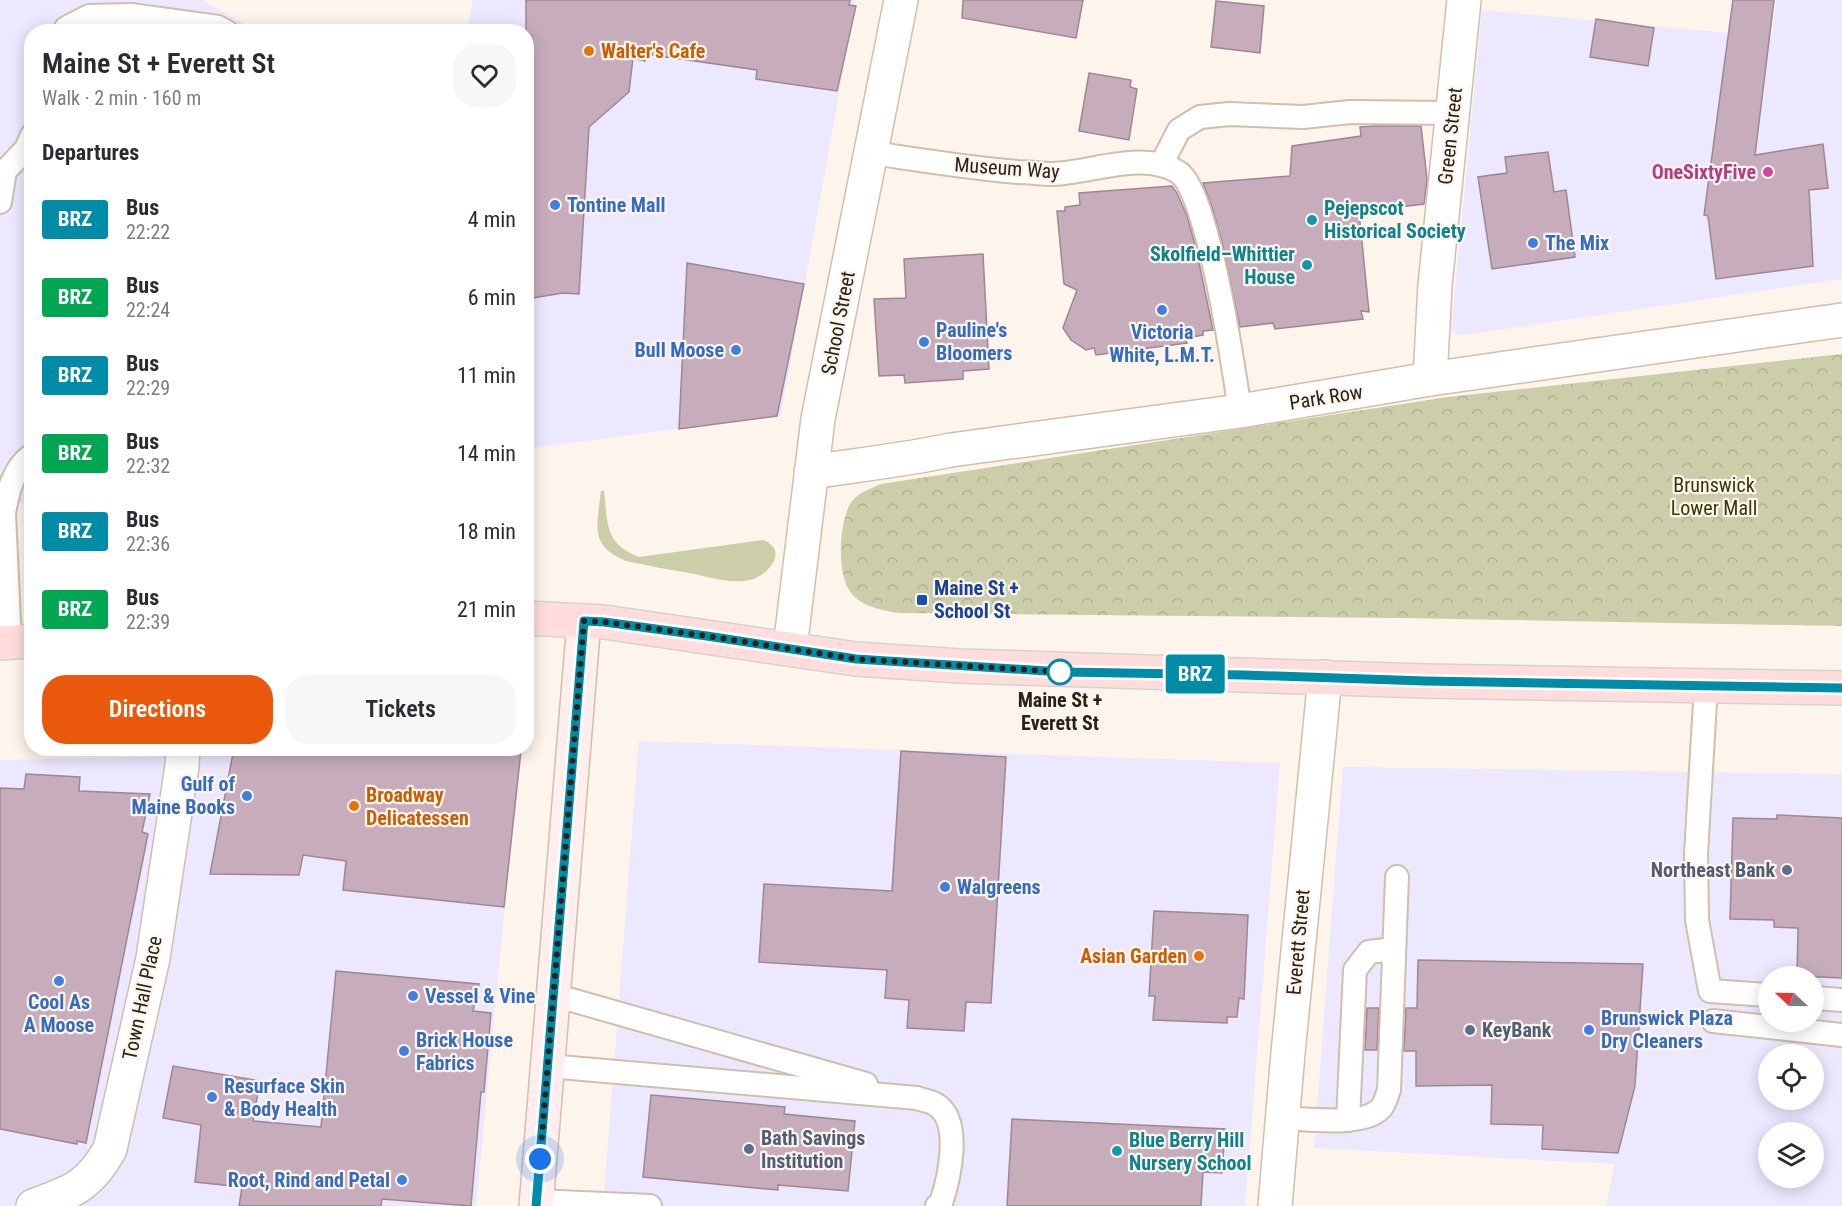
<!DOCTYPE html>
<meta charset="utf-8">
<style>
:root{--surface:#fff;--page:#f7f7f7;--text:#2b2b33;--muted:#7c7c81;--accent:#ea580c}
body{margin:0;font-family:"Roboto Condensed",sans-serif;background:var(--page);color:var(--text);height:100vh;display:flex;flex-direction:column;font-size:22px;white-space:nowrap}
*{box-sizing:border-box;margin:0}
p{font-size:20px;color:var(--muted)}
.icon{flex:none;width:33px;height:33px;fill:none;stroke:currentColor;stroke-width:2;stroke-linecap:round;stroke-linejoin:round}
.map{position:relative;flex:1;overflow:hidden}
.drawer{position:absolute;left:24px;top:24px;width:510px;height:732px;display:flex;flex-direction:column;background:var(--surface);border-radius:24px;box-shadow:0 3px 15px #0003}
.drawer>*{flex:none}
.badge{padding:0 12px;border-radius:4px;font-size:21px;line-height:39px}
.needle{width:39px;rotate:292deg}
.fabs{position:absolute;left:1758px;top:966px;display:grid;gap:12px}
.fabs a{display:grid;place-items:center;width:66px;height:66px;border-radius:50%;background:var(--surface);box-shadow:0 3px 15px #0003;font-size:30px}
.you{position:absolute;width:30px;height:30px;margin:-15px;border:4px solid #fff;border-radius:50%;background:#1a73e8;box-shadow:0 0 0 9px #1a73e833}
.map>.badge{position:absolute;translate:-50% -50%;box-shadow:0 0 0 3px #fff}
h2{padding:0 18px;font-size:22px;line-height:54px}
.round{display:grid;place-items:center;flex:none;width:63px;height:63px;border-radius:24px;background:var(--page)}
.summary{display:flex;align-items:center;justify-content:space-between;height:102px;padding:0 18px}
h1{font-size:28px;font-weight:600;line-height:45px}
.primary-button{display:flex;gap:12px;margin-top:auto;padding:12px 18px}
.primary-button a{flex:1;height:69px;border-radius:24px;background:var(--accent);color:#fff;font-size:24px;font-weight:600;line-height:69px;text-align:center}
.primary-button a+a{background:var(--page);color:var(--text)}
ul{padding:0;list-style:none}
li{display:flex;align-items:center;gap:18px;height:78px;padding:0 18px}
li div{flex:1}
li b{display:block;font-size:22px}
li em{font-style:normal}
li .badge{min-width:66px;font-weight:700;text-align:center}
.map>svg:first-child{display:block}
.commercial{fill:#ebe8ff;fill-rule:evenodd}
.grass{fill:#ccceaa}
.park{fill:url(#park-crowns)}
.building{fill:#c7adbb;stroke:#9f8693;stroke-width:1.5}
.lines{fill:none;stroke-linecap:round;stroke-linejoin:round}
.service-casing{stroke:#d3beab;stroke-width:26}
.minor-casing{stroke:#d3beab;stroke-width:36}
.secondary-casing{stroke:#d3beab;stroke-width:36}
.primary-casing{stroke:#d4d3d1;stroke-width:36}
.service{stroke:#fff;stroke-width:22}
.minor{stroke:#fff;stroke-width:33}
.secondary{stroke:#fee;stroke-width:33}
.primary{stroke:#ffdddc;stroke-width:33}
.line-casing{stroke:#fff;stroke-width:14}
.line{stroke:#008ca7;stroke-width:9}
.walk{stroke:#29211a;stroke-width:6;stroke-dasharray:0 10.8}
.food-dot{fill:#e8710a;stroke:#fdf4ec;stroke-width:2}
.hotel-dot{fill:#d1479c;stroke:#fdf4ec;stroke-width:2}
.shop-dot{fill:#3f7fe0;stroke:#fdf4ec;stroke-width:2}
.culture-dot{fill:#0f9aa8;stroke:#fdf4ec;stroke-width:2}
.transit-dot{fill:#1a4fb4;stroke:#fdf4ec;stroke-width:2}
.stop-dot{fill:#fff;stroke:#008ca7;stroke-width:3}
.service-dot{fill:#5c6f8a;stroke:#fdf4ec;stroke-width:2}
.labels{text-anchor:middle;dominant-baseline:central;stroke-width:4.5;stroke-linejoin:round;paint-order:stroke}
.food-label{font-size:20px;font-weight:bold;fill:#c56008;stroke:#fdf4ec;text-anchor:start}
.street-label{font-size:20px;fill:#29211a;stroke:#fdf4ec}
.hotel-label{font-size:20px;font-weight:bold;fill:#b23c85;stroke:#fdf4ec;text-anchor:end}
.shop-label{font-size:20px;font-weight:bold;fill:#366cbe;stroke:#fdf4ec;text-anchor:start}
.culture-label{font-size:20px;font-weight:bold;fill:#0d838f;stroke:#fdf4ec;text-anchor:start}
.park-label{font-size:20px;fill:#383800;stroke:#fdf4ec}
.transit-label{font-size:20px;font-weight:bold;fill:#164399;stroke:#fdf4ec;text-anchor:start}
.stop-label{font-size:20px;font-weight:bold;fill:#29211a;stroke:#fdf4ec}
.service-label{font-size:20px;font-weight:bold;fill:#4e5e75;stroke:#fdf4ec;text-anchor:start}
</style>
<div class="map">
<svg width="1842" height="1206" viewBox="0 0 1842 1206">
<defs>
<pattern id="park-crowns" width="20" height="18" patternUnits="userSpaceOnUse" patternTransform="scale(1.5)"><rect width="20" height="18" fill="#ccceaa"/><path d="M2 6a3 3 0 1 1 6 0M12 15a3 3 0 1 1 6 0" fill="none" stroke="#afb192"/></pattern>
</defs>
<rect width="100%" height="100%" fill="#fdf4ec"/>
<g class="commercial">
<polygon points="0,0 202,0 258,31 32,32 31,503 0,504"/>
<polygon points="473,0 856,0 781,415 527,449 526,32 467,32"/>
<polygon points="1776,0 1842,0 1842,279 1472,334 1459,335 1451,331 1482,10 1772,37"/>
<polygon points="639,741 1280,763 1245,1206 603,1206"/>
<polygon points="520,749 476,1206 0,1206 0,760"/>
<path d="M1343,767L1842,774V1206H1606L1615,1164L1314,1148ZM1768,976H1814V1022H1768ZM1768,1054H1814V1100H1768ZM1768,1132H1814V1178H1768Z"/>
</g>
<path class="grass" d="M601,491H604C608,524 604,543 639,557L763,540C790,550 768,576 750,580C732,584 712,578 695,574C672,570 649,566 626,561C589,546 597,526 601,491Z"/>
<path class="park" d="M1842,354V626L1399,618L899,613C882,610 860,607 849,590C837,570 839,525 850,504C856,493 870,489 881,484L1448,397Z"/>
<g class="building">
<polygon points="526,0 850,0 849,5 856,6 837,91 756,79 757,70 646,54 645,61 633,58 629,92 589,127 579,294 563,293 526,299"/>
<polygon points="963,0 1083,0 1076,38 962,18"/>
<polygon points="1733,0 1774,0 1755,155 1823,144 1828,188 1809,190 1813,266 1716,279 1708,216 1704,215"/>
<polygon points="1216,1 1264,6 1260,53 1211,47"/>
<polygon points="1596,19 1654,28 1648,66 1590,57"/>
<polygon points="1089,73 1131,80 1130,87 1137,89 1129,140 1079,131"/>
<polygon points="1375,126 1421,126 1427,179 1424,204 1359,212 1369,312 1361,311 1363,319 1275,329 1273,323 1240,327 1222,242 1212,207 1203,183 1290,176 1292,146 1361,136 1360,127"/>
<polygon points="1548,152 1554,192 1566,190 1575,257 1492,269 1478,177 1507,173 1505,157"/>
<polygon points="1172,186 1177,193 1187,216 1196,248 1213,330 1203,331 1203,335 1186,338 1187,343 1096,355 1094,348 1086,350 1071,340 1063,328 1077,290 1064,284 1057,211 1065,211 1065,207 1080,205 1079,193"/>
<polygon points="983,254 989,369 963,371 963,379 905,383 904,375 879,376 874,299 906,298 904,259"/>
<polygon points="687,263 804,284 777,416 679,429"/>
<polygon points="234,748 521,750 504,907 343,890 346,861 303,855 299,875 210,874"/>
<polygon points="901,751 1006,757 991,1003 966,1002 964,1031 907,1028 909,1000 885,998 887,970 759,962 764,884 892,891"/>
<polygon points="26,774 80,777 79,791 150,794 142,832 148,834 86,1143 77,1141 77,1144 0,1129 0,788 24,789"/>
<polygon points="1777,815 1842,818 1842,978 1797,976 1798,928 1774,927 1774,920 1730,919 1733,818 1777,819"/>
<polygon points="1154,911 1248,915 1244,999 1239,998 1237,1017 1227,1017 1227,1023 1153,1020 1155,996 1149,996"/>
<polygon points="1418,960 1643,964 1635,1086 1618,1153 1542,1149 1543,1125 1491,1124 1492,1085 1416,1086 1416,1051 1404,1051 1406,1008 1417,1008"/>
<polygon points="336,971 479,984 473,1011 491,1013 484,1092 481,1092 471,1206 382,1199 381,1206 239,1206 242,1187 195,1182 201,1125 163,1118 173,1066 260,1081 253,1121 321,1127"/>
<polygon points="1367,1008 1379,1008 1377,1050 1365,1050"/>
<polygon points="651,1095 785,1107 784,1114 855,1121 848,1191 778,1185 778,1190 643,1177"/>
<polygon points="1012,1119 1225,1129 1222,1173 1203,1172 1201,1206 1007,1206"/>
</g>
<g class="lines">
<g class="service-casing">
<g id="service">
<polyline points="64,32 66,28 89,16 131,15 218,27 227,32"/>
<path d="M872,153C920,160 968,168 1017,172C1029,172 1041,174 1053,174C1091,173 1143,150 1178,172C1208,190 1234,371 1240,411"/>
<polyline points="1161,165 1179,130 1200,117 1229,114 1303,117 1350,112 1453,113"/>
<polyline points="0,202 5,171 26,149 32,135"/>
<path d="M10,643L4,513C8,492 13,468 32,455"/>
<polyline points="1706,685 1696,854 1697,920 1710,991 1768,995"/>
<polyline points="554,995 866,1084"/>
<polyline points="1814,998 1842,1000"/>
<polyline points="1713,1021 1842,1035"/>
<path d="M548,1066L917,1098C922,1100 930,1101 935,1104C963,1120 949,1179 941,1203L937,1206"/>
<path d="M1282,1118C1305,1119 1365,1127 1381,1108C1385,1104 1387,1095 1389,1090L1397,877"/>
<polyline points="1348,1120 1355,970 1369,952 1394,949"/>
<polyline points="536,1201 650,1206"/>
</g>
</g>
<g class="minor-casing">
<g id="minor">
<polyline points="1430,379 1435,285 1464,0"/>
<path d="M811,472C857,465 904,460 951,450L1240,411L1430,379L1842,320"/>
<polyline points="790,648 818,419 901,0"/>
<path d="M33,1206C71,1192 89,1187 110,1149L153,958L182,766L183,748"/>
<polyline points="1275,1206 1288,1053 1325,677"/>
</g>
</g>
<g class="secondary-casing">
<polyline id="secondary" points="536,1206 584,621"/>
</g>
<g class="primary-casing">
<g id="primary">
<polyline points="526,618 604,622 856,659 960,666 1425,681 1842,688"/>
<polyline points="0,643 32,641"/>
</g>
</g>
<use href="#service" class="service"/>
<use href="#minor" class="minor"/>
<use href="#secondary" class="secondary"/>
<use href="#primary" class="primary"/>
</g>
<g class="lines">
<g class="line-casing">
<polyline id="line" points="536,1206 584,621 604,622 707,636 856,659 1062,672 1244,675 1425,681 1842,688"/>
</g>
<use href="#line" class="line"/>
<polyline class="walk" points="540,1159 584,621 604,622 707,636 856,659 1062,672 1060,672"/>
</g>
<g class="food-dot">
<circle cx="589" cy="51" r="6"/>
<circle cx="354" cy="806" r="6"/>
<circle cx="1199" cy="956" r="6"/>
</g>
<circle class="hotel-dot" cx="1768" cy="172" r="6"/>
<g class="shop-dot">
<circle cx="555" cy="205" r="6"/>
<circle cx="1533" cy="243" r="6"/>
<circle cx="1162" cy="310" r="6"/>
<circle cx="924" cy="342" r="6"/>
<circle cx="736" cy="350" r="6"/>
<circle cx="247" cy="796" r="6"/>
<circle cx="945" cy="887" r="6"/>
<circle cx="59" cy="981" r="6"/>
<circle cx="413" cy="996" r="6"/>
<circle cx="1589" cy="1030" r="6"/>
<circle cx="404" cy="1051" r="6"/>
<circle cx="212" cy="1097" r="6"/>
<circle cx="402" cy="1180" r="6"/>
</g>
<g class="culture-dot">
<circle cx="1312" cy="220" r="6"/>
<circle cx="1307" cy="265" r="6"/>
<circle cx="1117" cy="1151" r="6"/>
</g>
<rect class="transit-dot" x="916" y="594" width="12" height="12" rx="3"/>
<circle class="stop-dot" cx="1060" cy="672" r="12"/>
<g class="service-dot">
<circle cx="1787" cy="870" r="6"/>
<circle cx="1470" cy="1030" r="6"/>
<circle cx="749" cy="1149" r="6"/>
</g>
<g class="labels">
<g class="food-label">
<text x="601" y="51">Walter's Cafe</text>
<text x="366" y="795">Broadway<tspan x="366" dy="23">Delicatessen</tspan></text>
<text x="1187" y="956" text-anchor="end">Asian Garden</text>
</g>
<g class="street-label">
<text transform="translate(1450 136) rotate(-84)">Green Street</text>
<text transform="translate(1007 168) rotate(4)">Museum Way</text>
<text transform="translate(838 323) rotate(-79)">School Street</text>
<text transform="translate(1326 397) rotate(-9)">Park Row</text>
<text transform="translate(1298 942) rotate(-85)">Everett Street</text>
<text transform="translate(142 998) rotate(-78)">Town Hall Place</text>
</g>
<g class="hotel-label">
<text x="1756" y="172">OneSixtyFive</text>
</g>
<g class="shop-label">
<text x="567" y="205">Tontine Mall</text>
<text x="1545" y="243">The Mix</text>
<text x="936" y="330">Pauline's<tspan x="936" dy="23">Bloomers</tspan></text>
<text x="1162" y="332" text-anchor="middle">Victoria<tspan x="1162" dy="23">White, L.M.T.</tspan></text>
<text x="724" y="350" text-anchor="end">Bull Moose</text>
<text x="235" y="784" text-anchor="end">Gulf of<tspan x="235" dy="23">Maine Books</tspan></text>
<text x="957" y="887">Walgreens</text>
<text x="425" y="996">Vessel &amp; Vine</text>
<text x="59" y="1002" text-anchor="middle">Cool As<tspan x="59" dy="23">A Moose</tspan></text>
<text x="1601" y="1018">Brunswick Plaza<tspan x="1601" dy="23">Dry Cleaners</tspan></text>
<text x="416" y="1040">Brick House<tspan x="416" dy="23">Fabrics</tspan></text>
<text x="224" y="1086">Resurface Skin<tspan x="224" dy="23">&amp; Body Health</tspan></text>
<text x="390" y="1180" text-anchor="end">Root, Rind and Petal</text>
</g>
<g class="culture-label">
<text x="1324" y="208">Pejepscot<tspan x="1324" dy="23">Historical Society</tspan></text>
<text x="1295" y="254" text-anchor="end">Skolfield–Whittier<tspan x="1295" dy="23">House</tspan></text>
<text x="1129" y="1140">Blue Berry Hill<tspan x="1129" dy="23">Nursery School</tspan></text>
</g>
<g class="park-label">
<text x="1714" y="485">Brunswick<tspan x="1714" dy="23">Lower Mall</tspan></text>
</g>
<g class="transit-label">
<text x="934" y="588">Maine St +<tspan x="934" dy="23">School St</tspan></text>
</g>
<g class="stop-label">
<text x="1060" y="700">Maine St +<tspan x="1060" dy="23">Everett St</tspan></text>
</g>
<g class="service-label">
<text x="1775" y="870" text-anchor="end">Northeast Bank</text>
<text x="1482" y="1030">KeyBank</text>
<text x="761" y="1138">Bath Savings<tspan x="761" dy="23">Institution</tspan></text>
</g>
</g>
</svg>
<div class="fabs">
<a><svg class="needle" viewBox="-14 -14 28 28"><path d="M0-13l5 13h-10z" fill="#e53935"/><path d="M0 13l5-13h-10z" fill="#7c7c81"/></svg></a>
<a><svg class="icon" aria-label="locate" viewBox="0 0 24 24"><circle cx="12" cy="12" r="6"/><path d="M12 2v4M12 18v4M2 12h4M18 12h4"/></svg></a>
<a><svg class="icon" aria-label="layers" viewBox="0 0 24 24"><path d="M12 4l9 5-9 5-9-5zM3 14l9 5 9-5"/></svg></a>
</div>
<div class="you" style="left:540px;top:1159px"></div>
<b class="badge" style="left:1195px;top:674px;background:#008ca7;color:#fff">BRZ</b>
<section class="drawer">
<div class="summary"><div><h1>Maine St + Everett St</h1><p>Walk · 2 min · 160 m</p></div><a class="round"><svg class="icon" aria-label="heart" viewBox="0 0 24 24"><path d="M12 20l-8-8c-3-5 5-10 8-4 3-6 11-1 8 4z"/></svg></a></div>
<h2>Departures</h2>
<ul>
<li><span class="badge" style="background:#008ca7;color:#fff">BRZ</span><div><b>Bus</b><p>22:22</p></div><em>4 min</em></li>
<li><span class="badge" style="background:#00a651;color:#fff">BRZ</span><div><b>Bus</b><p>22:24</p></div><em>6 min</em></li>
<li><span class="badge" style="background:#008ca7;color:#fff">BRZ</span><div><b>Bus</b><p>22:29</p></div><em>11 min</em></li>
<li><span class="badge" style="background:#00a651;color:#fff">BRZ</span><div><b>Bus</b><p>22:32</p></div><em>14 min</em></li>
<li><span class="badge" style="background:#008ca7;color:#fff">BRZ</span><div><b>Bus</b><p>22:36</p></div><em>18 min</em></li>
<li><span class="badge" style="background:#00a651;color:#fff">BRZ</span><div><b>Bus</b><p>22:39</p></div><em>21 min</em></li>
</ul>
<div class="primary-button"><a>Directions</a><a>Tickets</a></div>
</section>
</div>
